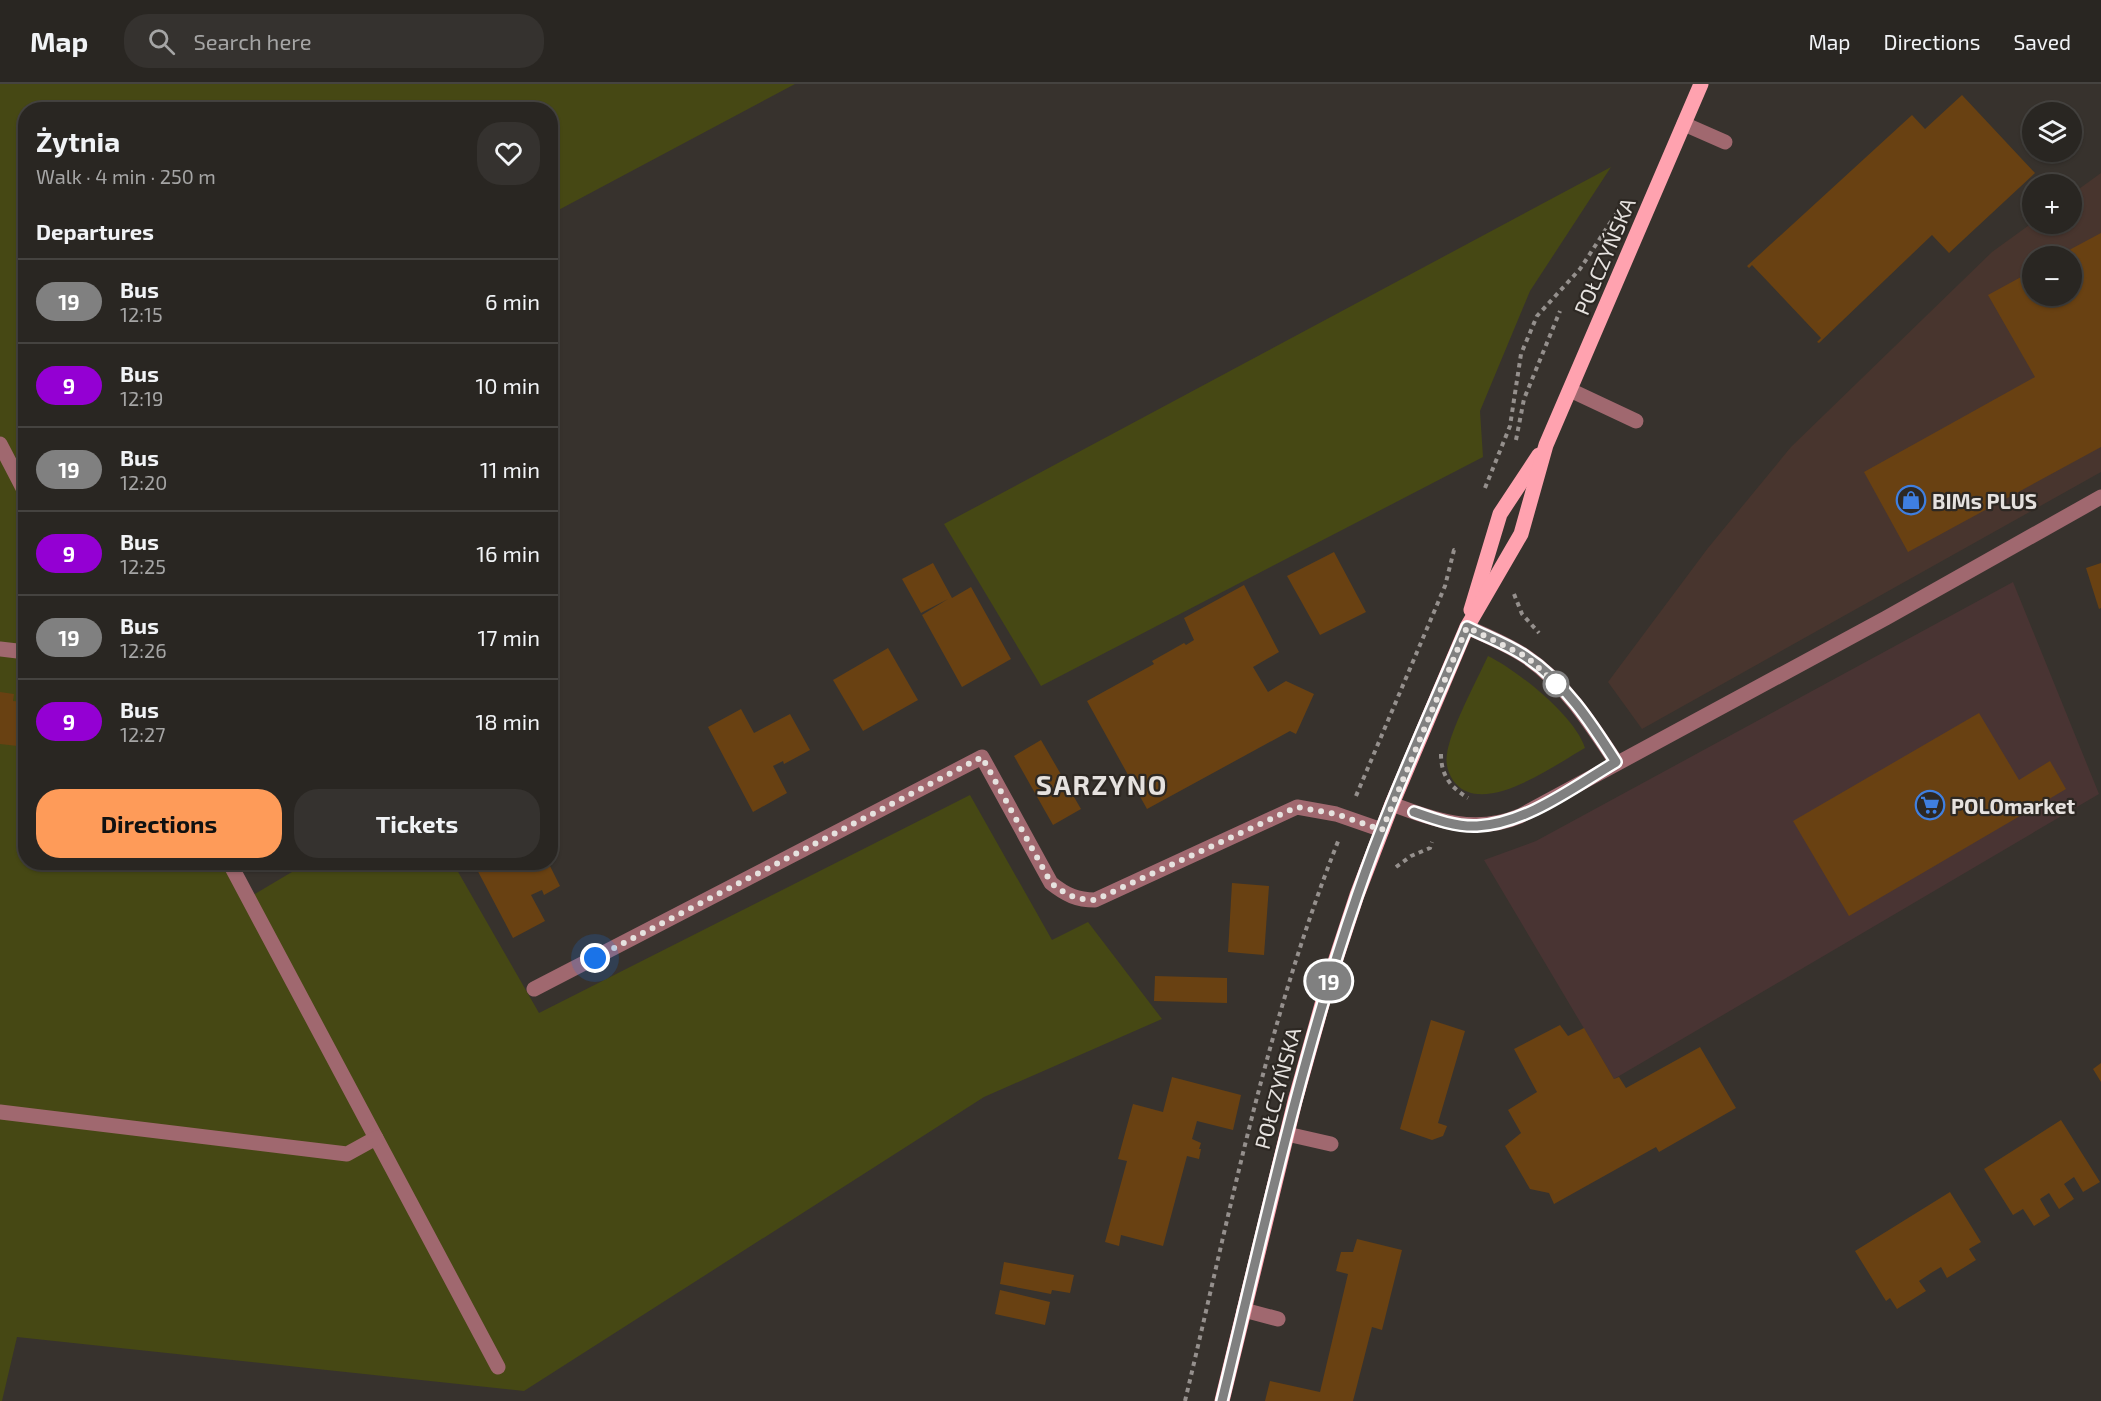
<!DOCTYPE html>
<meta charset="utf-8">
<style>
:root{--surface:#292622;--page:#35322f;--text:#f1f3f6;--muted:#a5a5a5;--line:#454340;--accent:#fe9b59}
body{margin:0;font-family:"Exo 2",sans-serif;background:var(--page);color:var(--text);height:100vh;display:flex;flex-direction:column;font-size:22px;white-space:nowrap}
*{box-sizing:border-box;margin:0}
p{font-size:20px;color:var(--muted)}
.icon{flex:none;width:33px;height:33px;fill:none;stroke:currentColor;stroke-width:2;stroke-linecap:round;stroke-linejoin:round}
.map{position:relative;flex:1;overflow:hidden}
.sheet{position:absolute;left:18px;top:18px;width:540px;height:768px;display:flex;flex-direction:column;background:var(--surface);border-radius:24px;box-shadow:0 2px 4px #0004,0 0 0 2px var(--line)}
.sheet>*{flex:none}
.badge{padding:0 12px;border-radius:20px;font-size:21px;line-height:39px}
.fabs{position:absolute;left:2022px;top:18px;display:grid;gap:12px}
.fabs a{display:grid;place-items:center;width:60px;height:60px;border-radius:50%;background:var(--surface);box-shadow:0 2px 4px #0004,0 0 0 2px var(--line);font-size:30px}
.you{position:absolute;width:30px;height:30px;margin:-15px;border:4px solid #fff;border-radius:50%;background:#1a73e8;box-shadow:0 0 0 9px #1a73e833}
.map>.badge{position:absolute;translate:-50% -50%;box-shadow:0 0 0 3px #fff}
h2{padding:0 18px;font-size:22px;line-height:54px}
.round{display:grid;place-items:center;flex:none;width:63px;height:63px;border-radius:24px;background:var(--page)}
.head{display:flex;align-items:center;justify-content:space-between;height:102px;padding:0 18px}
h1{font-size:28px;font-weight:700;line-height:45px}
.primary-button{display:flex;gap:12px;margin-top:auto;padding:12px 18px}
.primary-button a{flex:1;height:69px;border-radius:24px;background:var(--accent);color:#111;font-size:24px;font-weight:700;line-height:69px;text-align:center}
.primary-button a+a{background:var(--page);color:var(--text)}
ul{padding:0;list-style:none}
li{display:flex;align-items:center;gap:18px;height:84px;padding:0 18px;border-top:2px solid var(--line)}
li div{flex:1}
li b{display:block;font-size:22px}
li em{font-style:normal}
li .badge{min-width:66px;font-weight:700;text-align:center}
header{display:flex;align-items:center;gap:36px;box-sizing:border-box;height:84px;padding:0 30px;background:var(--surface);border-bottom:2px solid var(--line)}
header strong{font-size:28px}
nav{display:flex;gap:33px;margin-inline-start:auto;font-size:21px}
.search{width:420px;height:54px;background:var(--page);display:flex;align-items:center;gap:15px;box-sizing:border-box;padding:0 21px;border-radius:24px;color:var(--muted);font-size:22px}
.map>svg:first-child{display:block}
.commercial{fill:#493433}
.industrial{fill:#48352e;fill-rule:evenodd}
.green{fill:#464814}
.building{fill:#694112}
.lines{fill:none;stroke-linecap:round;stroke-linejoin:round}
.path{stroke:#95908d;stroke-width:4;stroke-dasharray:4.5 4.5;stroke-linecap:butt}
.minor{stroke:#a0686f;stroke-width:15}
.major{stroke:#ffa2af;stroke-width:15}
.line-casing{stroke:#fff;stroke-width:14}
.line{stroke:#808080;stroke-width:9}
.walk{stroke:#e6e2df;stroke-width:6;stroke-dasharray:0 10.8}
.stop-dot{fill:#fff;stroke:#808080;stroke-width:3}
.labels{text-anchor:middle;dominant-baseline:central;stroke-width:4.5;stroke-linejoin:round;paint-order:stroke}
.street-label{font-size:21px;fill:#e6e2df;stroke:#2d2823}
.poi-label{font-size:21px;font-weight:bold;fill:#e6e2df;stroke:#2d2823;text-anchor:start}
.district-label{font-size:27px;font-weight:bold;letter-spacing:1.5px;fill:#e6e2df;stroke:#2d2823}
</style>
<header>
<strong>Map</strong>
<div class="search"><svg class="icon" aria-label="search" viewBox="0 0 24 24"><circle cx="10" cy="10" r="6"/><path d="M15 15l6 6"/></svg>Search here</div>
<nav><a>Map</a><a>Directions</a><a>Saved</a></nav>
</header>
<div class="map">
<svg width="2101" height="1317" viewBox="0 0 2101 1317">
<rect width="100%" height="100%" fill="#37322d"/>
<polygon class="commercial" points="2013,498 2099,710 1614,995 1484,776 1536,757"/>
<path class="industrial" d="M2101,89V388L1642,645L1608,598L1708,464L1791,363L1992,168L2032,139L2072,140V110ZM2032,172H2072V212H2032Z"/>
<g class="green">
<polygon points="0,0 795,0 551,130 550,26 26,26 26,778 235,779 253,811 307,779 453,779 539,929 970,711 1052,856 1088,838 1162,935 984,1013 524,1307 17,1253 2,1317 0,1317"/>
<polygon points="1611,83 1530,207 1480,327 1483,373 1041,602 944,440"/>
<path d="M1488,572C1517,586 1575,632 1585,664C1556,680 1486,732 1456,700C1449,692 1445,681 1447,670C1450,646 1477,596 1488,572Z"/>
</g>
<g class="building">
<polygon points="1962,11 2035,89 1949,169 1932,151 1819,259 1817,258 1821,254 1752,181 1749,184 1747,182 1912,31 1925,45"/>
<polygon points="2101,149 2101,363 1908,468 1864,388 2035,293 1988,211 2032,187 2032,212 2072,212 2072,172 2058,172"/>
<polygon points="1334,468 1366,528 1320,551 1287,492"/>
<polygon points="933,479 952,514 971,503 1011,575 962,603 922,531 948,515 921,529 902,495"/>
<polygon points="2101,479 2101,524 2099,525 2086,484"/>
<polygon points="1244,501 1279,568 1253,583 1268,608 1286,597 1314,610 1296,650 1290,647 1147,725 1087,617 1154,580 1152,577 1184,559 1186,561 1194,556 1184,534"/>
<polygon points="888,564 918,616 863,647 833,596"/>
<polygon points="0,608 14,610 13,617 26,618 26,663 0,660"/>
<polygon points="741,625 754,649 790,630 810,666 784,680 783,677 773,682 787,709 753,728 708,643"/>
<polygon points="1979,629 2019,696 2050,677 2066,705 1849,832 1793,737"/>
<polygon points="1041,656 1081,725 1053,741 1014,672"/>
<polygon points="473,778 548,778 560,802 544,811 542,806 531,811 545,837 513,854"/>
<polygon points="1232,799 1269,802 1264,871 1228,868"/>
<polygon points="1155,892 1227,894 1227,919 1154,917"/>
<polygon points="1431,936 1465,947 1438,1039 1447,1042 1443,1052 1432,1056 1400,1045"/>
<polygon points="1560,941 1568,952 1584,944 1614,995 1619,993 1626,1004 1700,963 1736,1024 1659,1068 1656,1063 1554,1120 1549,1109 1530,1105 1505,1062 1521,1049 1508,1026 1537,1008 1514,965"/>
<polygon points="2101,979 2101,998 2093,985"/>
<polygon points="1172,993 1241,1011 1233,1046 1197,1037 1192,1055 1201,1059 1199,1065 1201,1065 1199,1075 1187,1072 1163,1162 1121,1151 1119,1162 1105,1158 1127,1077 1118,1075 1133,1020 1163,1028"/>
<polygon points="2061,1036 2100,1098 2083,1108 2074,1093 2064,1100 2074,1115 2059,1125 2049,1109 2040,1115 2050,1132 2034,1142 2023,1125 2013,1131 1984,1085"/>
<polygon points="1950,1108 1981,1158 1969,1165 1976,1176 1947,1194 1941,1183 1931,1189 1919,1197 1926,1207 1897,1225 1890,1214 1886,1217 1855,1167"/>
<polygon points="1357,1155 1402,1166 1382,1246 1372,1243 1353,1317 1265,1317 1270,1297 1320,1308 1348,1190 1336,1187 1341,1168 1353,1168"/>
<polygon points="1004,1178 1074,1191 1070,1209 1052,1206 1051,1210 1000,1200"/>
<polygon points="1000,1206 1050,1218 1045,1241 995,1230"/>
</g>
<g class="lines">
<g class="path">
<polyline points="1516,356 1524,315 1560,227"/>
<polyline points="1485,404 1510,342 1521,270 1537,232 1580,185 1616,130"/>
<polyline points="1514,510 1522,530 1539,549"/>
<path d="M1441,670C1441,691 1450,703 1468,714"/>
<polyline points="1356,712 1445,502 1454,466 1458,467"/>
<polyline points="1396,783 1411,772 1430,764 1432,758"/>
<path d="M1185,1317C1230,1129 1267,936 1339,755"/>
</g>
<g class="minor">
<polyline points="1684,40 1725,58"/>
<polyline points="1570,306 1636,337"/>
<polyline points="0,360 26,410"/>
<path d="M1467,543C1487,552 1507,560 1525,572C1564,598 1591,640 1616,678"/>
<polyline points="0,565 26,568"/>
<path d="M1392,720C1435,736 1475,751 1520,732L1886,534L2101,413"/>
<polyline points="229,778 498,1283"/>
<path d="M534,905L982,673L1051,799C1066,811 1077,816 1095,816L1297,723L1336,730L1382,746"/>
<polyline points="0,1028 347,1070 376,1054"/>
<polyline points="1287,1050 1331,1060"/>
<polyline points="1244,1226 1278,1235"/>
</g>
<g class="major">
<polyline points="1471,526 1500,430 1539,371"/>
<polyline points="1222,1317 1295,1017 1328,899 1357,811 1392,720 1467,543 1521,450 1546,361 1701,0"/>
</g>
</g>
<g class="lines">
<g class="line-casing">
<path id="line" d="M1222,1317C1263,1148 1300,977 1357,812C1388,721 1429,633 1467,543C1487,553 1507,560 1525,572C1564,597 1592,640 1616,678C1575,702 1526,740 1477,742C1456,743 1434,735 1414,728"/>
</g>
<use href="#line" class="line"/>
<path class="walk" d="M595,874L982,673L1051,799C1066,811 1077,816 1095,816L1297,723L1336,730L1382,746L1467,543L1527,573L1556,600"/>
</g>
<defs>
<g id="shop-ring" transform="scale(1.5)"><circle r="9.5" fill="#2d2823" stroke="#3f7fe0" stroke-width="1.5"/><path d="M-5-2.5h2.3a2.7 3.5 0 0 1 5.4 0H5L5.5 6h-11ZM-1.5-2.5h3a1.5 2.3 0 0 0-3 0Z" fill="#3f7fe0"/></g>
<g id="supermarket-ring" transform="scale(1.5)"><circle r="9.5" fill="#2d2823" stroke="#3f7fe0" stroke-width="1.5"/><path d="M-6-5.5h2.5l.6 2H6L4.5 2H-2.5L-4.4-4H-6ZM-1.5 3.2a1.3 1.3 0 1 0 .1 0ZM3 3.2a1.3 1.3 0 1 0 .1 0Z" fill="#3f7fe0"/></g>
</defs>
<g fill-rule="evenodd">
<use href="#shop-ring" x="1911" y="416"/>
<use href="#supermarket-ring" x="1930" y="721"/>
</g>
<circle class="stop-dot" cx="1556" cy="600" r="12"/>
<g class="labels">
<g class="street-label">
<text transform="translate(1604 172) rotate(-67)">POŁCZYŃSKA</text>
<text transform="translate(1277 1004) rotate(-75)">POŁCZYŃSKA</text>
</g>
<g class="poi-label">
<text x="1932" y="416">BIMs PLUS</text>
<text x="1951" y="721">POLOmarket</text>
</g>
<g class="district-label">
<text x="1102" y="700">SARZYNO</text>
</g>
</g>
</svg>
<div class="fabs">
<a><svg class="icon" aria-label="layers" viewBox="0 0 24 24"><path d="M12 4l9 5-9 5-9-5zM3 14l9 5 9-5"/></svg></a>
<a>+</a>
<a>−</a>
</div>
<div class="you" style="left:595px;top:874px"></div>
<b class="badge" style="left:1329px;top:897px;background:#808080;color:#fff">19</b>
<section class="sheet">
<div class="head"><div><h1>Żytnia</h1><p>Walk · 4 min · 250 m</p></div><a class="round"><svg class="icon" aria-label="heart" viewBox="0 0 24 24"><path d="M12 20l-8-8c-3-5 5-10 8-4 3-6 11-1 8 4z"/></svg></a></div>
<h2>Departures</h2>
<ul>
<li><span class="badge" style="background:#808080;color:#fff">19</span><div><b>Bus</b><p>12:15</p></div><em>6 min</em></li>
<li><span class="badge" style="background:#9400d3;color:#fff">9</span><div><b>Bus</b><p>12:19</p></div><em>10 min</em></li>
<li><span class="badge" style="background:#808080;color:#fff">19</span><div><b>Bus</b><p>12:20</p></div><em>11 min</em></li>
<li><span class="badge" style="background:#9400d3;color:#fff">9</span><div><b>Bus</b><p>12:25</p></div><em>16 min</em></li>
<li><span class="badge" style="background:#808080;color:#fff">19</span><div><b>Bus</b><p>12:26</p></div><em>17 min</em></li>
<li><span class="badge" style="background:#9400d3;color:#fff">9</span><div><b>Bus</b><p>12:27</p></div><em>18 min</em></li>
</ul>
<div class="primary-button"><a>Directions</a><a>Tickets</a></div>
</section>
</div>
